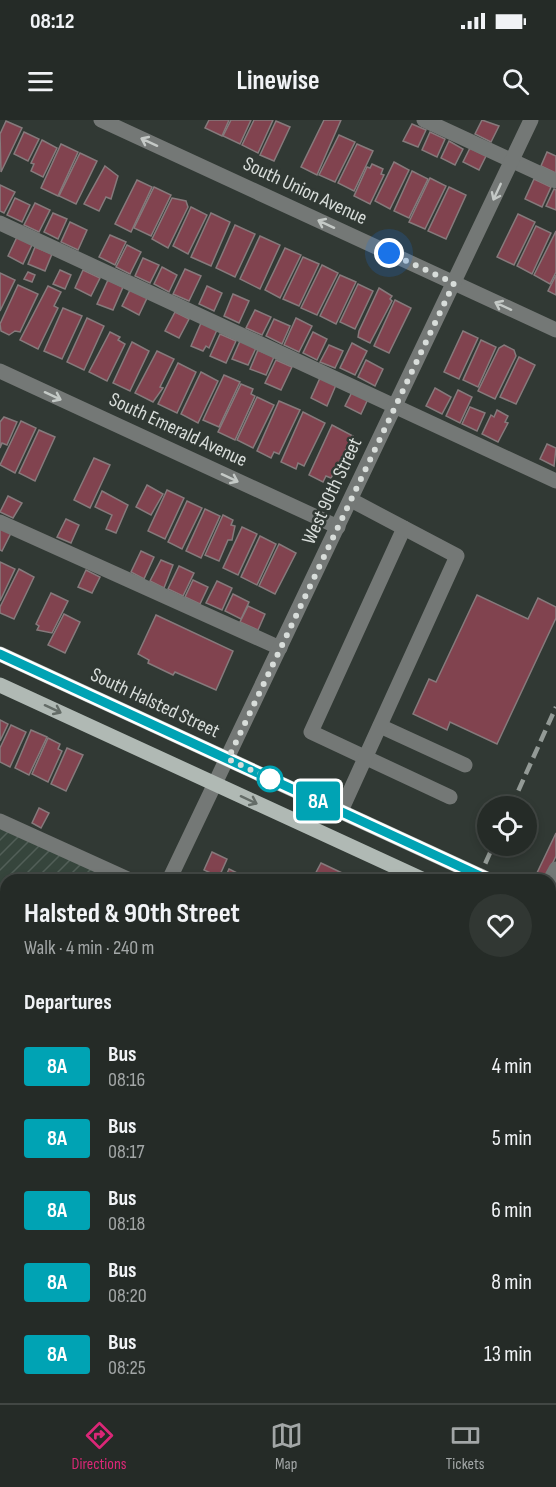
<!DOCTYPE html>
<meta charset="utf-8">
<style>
:root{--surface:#252b27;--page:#313733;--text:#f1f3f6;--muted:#a3a7a7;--line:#424744;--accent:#db2777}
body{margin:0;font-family:"Sofia Sans Condensed",sans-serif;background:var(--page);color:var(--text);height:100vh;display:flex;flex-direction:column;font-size:22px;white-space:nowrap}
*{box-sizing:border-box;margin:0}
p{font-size:20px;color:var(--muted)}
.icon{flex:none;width:33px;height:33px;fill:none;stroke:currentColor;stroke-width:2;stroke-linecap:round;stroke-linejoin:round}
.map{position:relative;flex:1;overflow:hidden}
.details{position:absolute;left:0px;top:754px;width:556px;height:530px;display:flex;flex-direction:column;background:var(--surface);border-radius:18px 18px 0 0;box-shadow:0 3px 9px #0003,0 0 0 2px var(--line)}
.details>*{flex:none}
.badge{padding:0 12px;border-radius:4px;font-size:21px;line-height:39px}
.tools{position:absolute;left:477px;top:676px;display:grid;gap:12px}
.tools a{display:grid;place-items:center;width:60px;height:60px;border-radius:50%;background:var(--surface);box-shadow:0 3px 9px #0003,0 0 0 2px var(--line);font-size:30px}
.you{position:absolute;width:30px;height:30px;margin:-15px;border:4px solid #fff;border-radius:50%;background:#1a73e8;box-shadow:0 0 0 9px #1a73e833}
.map>.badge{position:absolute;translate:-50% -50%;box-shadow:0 0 0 3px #fff}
h2{padding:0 24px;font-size:22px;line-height:54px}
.round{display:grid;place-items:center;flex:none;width:63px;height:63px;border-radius:32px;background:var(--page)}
.head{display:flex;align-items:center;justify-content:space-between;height:102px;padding:0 24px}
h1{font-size:28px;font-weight:700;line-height:45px}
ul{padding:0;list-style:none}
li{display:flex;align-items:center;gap:18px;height:72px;padding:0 24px}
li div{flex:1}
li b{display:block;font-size:22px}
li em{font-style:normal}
li .badge{min-width:66px;font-weight:700;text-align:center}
.status{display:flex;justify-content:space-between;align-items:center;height:42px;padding:0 30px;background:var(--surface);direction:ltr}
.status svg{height:16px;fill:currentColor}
header{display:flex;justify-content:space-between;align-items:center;height:78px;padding:0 24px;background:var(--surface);font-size:27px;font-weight:700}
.menu{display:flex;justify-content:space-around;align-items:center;height:84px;border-top:2px solid var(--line);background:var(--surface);font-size:16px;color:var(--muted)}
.menu a{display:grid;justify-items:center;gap:3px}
.menu .active{color:var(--accent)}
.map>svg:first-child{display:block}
.industrial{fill:url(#industrial-furrows)}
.building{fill:#81434f;stroke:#867a7c;stroke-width:1.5}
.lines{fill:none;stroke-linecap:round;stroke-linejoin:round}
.minor{stroke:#747876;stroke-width:15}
.major{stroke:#b0b9b4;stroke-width:15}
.rail{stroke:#939a96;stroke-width:4.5;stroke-dasharray:12 6;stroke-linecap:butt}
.oneway{stroke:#c4c9c6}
.oneway2{stroke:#646c67}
.line-casing{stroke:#fff;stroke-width:14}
.line{stroke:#00a3b4;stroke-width:9}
.walk{stroke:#d8ddda;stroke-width:6;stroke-dasharray:0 10.8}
.stop-dot{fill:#fff;stroke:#00a3b4;stroke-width:3}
.labels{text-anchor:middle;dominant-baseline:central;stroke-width:5;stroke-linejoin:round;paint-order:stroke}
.street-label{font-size:20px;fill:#d8ddda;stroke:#313934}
</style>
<div class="status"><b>08:12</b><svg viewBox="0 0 49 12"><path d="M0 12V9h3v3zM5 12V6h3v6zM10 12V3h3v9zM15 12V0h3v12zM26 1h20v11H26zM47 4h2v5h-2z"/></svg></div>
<header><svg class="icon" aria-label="menu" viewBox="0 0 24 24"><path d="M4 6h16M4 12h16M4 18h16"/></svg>Linewise<svg class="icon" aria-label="search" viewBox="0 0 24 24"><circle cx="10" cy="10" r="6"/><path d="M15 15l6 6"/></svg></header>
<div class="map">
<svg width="556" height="1283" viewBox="0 0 556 1283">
<defs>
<pattern id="industrial-furrows" width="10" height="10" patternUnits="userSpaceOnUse" patternTransform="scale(1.5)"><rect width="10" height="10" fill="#36453c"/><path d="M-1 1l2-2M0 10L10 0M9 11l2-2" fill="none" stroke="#525f58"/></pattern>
</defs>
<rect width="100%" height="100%" fill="#313934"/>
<g class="industrial">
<polygon points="0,696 141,760 6,760 6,1278 273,1278 272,1283 0,1283"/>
<polygon points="551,836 556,838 556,1283 300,1283 301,1278 550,1278"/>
</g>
<g class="building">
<polygon points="209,0 229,0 222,16 205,8"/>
<polygon points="231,0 251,0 240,24 223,16"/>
<polygon points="254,0 273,0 258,33 242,25"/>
<polygon points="324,0 341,0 317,55 301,47"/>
<polygon points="482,0 499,6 491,22 475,14"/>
<polygon points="6,1 22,8 1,52 0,14"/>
<polygon points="276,1 290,7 274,41 260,35"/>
<polygon points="412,4 426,10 418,27 403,21"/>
<polygon points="24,12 39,19 28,41 14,34"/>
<polygon points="430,12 445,19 437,37 422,30"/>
<polygon points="339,15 355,22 335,62 319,55"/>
<polygon points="42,20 57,28 43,57 31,51 34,44 31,43"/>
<polygon points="449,21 463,29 455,45 441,38"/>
<polygon points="61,24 78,32 58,76 41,68"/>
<polygon points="357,24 373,31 354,71 338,63"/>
<polygon points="470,28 486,36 479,50 463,42"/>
<polygon points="547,32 556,36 556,53 541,46"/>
<polygon points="80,33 97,41 76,84 59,76"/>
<polygon points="394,42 409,50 390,89 375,81"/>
<polygon points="372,44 383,49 381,54 384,55 370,84 354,76 367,47 370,48"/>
<polygon points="105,46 118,56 111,79 106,77 99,91 84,84"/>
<polygon points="412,51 428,59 409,98 394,91"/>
<polygon points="430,58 446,66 425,109 409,102"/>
<polygon points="534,59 551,67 542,87 525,79"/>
<polygon points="137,60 152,67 131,112 115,104"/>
<polygon points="0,65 15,72 4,93 0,91"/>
<polygon points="154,67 171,75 151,116 134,108"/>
<polygon points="449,67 466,75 446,119 428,111"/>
<polygon points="554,69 556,70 556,90 546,86"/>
<polygon points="15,78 30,85 22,102 7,95"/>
<polygon points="172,78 186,81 188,87 168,128 152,119"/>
<polygon points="35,83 50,90 39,112 24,105"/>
<polygon points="191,87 207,95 188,134 173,126"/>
<polygon points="53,93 67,99 58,119 44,112"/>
<polygon points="211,93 230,102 211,146 191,137"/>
<polygon points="518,94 535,102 514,145 497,137"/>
<polygon points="70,102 87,110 78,130 61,122"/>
<polygon points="235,105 255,114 235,157 216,148"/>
<polygon points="536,106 551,113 532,154 517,146"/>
<polygon points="556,111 556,152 550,164 534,155"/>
<polygon points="110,115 126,122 115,145 99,137"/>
<polygon points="260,116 280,125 260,169 240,159"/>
<polygon points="17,117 32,125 23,144 8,136"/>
<polygon points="127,125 141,132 130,154 116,147"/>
<polygon points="35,127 52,134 45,151 28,144"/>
<polygon points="285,128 301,135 280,178 265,170"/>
<polygon points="303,137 319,144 299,186 283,179"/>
<polygon points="143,138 159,145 150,163 135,156"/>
<polygon points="322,145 338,153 317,195 301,188"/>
<polygon points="162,147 177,155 169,172 154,164"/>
<polygon points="185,149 201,156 189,181 173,174"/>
<polygon points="60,150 71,155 65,169 53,164"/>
<polygon points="83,150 100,158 91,176 75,168"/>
<polygon points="28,152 35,155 32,162 24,159"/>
<polygon points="0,153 15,160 0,191"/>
<polygon points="340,155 356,162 336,204 320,196"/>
<polygon points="556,155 556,175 548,171"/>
<polygon points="108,160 123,167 113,190 97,184"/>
<polygon points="358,164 373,171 355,209 340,202"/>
<polygon points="18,165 38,174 20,212 15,211 9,215 1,211 0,204"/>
<polygon points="48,166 61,172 54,186 58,188 38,229 20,220"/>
<polygon points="207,166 222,173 214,191 199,184"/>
<polygon points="379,168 392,176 390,179 392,181 370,223 358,217 359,211"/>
<polygon points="130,170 147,178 139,195 122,186"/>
<polygon points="233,174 249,181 239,203 224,196"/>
<polygon points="395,180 411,188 389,233 374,226"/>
<polygon points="63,188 82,196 62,239 44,231"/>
<polygon points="255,190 271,197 262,215 246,208"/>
<polygon points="175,192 189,199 179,218 165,211"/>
<polygon points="87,198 104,206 84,250 67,242"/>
<polygon points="296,198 312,206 299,232 284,225"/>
<polygon points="274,199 290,206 282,224 266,216"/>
<polygon points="201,203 217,210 209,228 206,226 203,231 191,226"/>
<polygon points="463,211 478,218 459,259 444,252"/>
<polygon points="110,212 120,217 118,220 125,224 107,261 89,252"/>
<polygon points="313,212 327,219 317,240 303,233"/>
<polygon points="220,214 236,221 226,243 210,236"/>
<polygon points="481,220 496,227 478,267 463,260"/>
<polygon points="240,221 256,228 248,245 232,239"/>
<polygon points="132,222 149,231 130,271 113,263"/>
<polygon points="352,223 367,231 355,255 340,248"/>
<polygon points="329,225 343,231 335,248 320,242"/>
<polygon points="504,225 514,230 516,236 495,279 478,271 499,228"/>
<polygon points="258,230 274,237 266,255 250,249"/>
<polygon points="157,231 174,239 160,267 163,268 153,282 135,273"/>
<polygon points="519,237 535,245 516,284 500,277"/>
<polygon points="276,240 292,247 281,270 265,263"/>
<polygon points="366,240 383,249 375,266 358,257"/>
<polygon points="178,243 196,252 177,293 158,284"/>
<polygon points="201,252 218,261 198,303 181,294"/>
<polygon points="224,255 240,262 219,307 203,300"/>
<polygon points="320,258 336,265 327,286 311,278"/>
<polygon points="241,264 253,269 251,274 255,276 235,320 218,312"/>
<polygon points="435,268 451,277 442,294 426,286"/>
<polygon points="458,270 472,277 460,303 446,296"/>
<polygon points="352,272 368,279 361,294 345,286"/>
<polygon points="257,277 274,285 253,328 237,320"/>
<polygon points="279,281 300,290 279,334 274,332 271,338 257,331"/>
<polygon points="470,287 485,293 477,311 462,304"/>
<polygon points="497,290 508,296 505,302 508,303 498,322 482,314 491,295 494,297"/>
<polygon points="303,292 325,303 304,346 298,343 296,349 281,342"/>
<polygon points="4,297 17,302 7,325 2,323 0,328 0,302"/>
<polygon points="21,301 36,308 15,353 0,345"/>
<polygon points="332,305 353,316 331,358 326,356 323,362 309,355"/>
<polygon points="39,310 55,317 35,361 19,353"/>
<polygon points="547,324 556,328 554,346 540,339"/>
<polygon points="94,338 110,345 90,388 74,380"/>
<polygon points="147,365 163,374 151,395 136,387"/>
<polygon points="167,370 184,378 165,419 148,411"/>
<polygon points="102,371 128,385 116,413 106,409 112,395 95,387"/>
<polygon points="8,376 22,383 13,398 0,392"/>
<polygon points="187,381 202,388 182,429 168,422"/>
<polygon points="205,389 220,396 201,438 186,431"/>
<polygon points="223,395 233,400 231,405 235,406 232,420 228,420 219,441 205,435"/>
<polygon points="66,399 79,405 71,423 57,417"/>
<polygon points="242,407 257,414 238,455 223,448"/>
<polygon points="0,408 11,413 2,431 0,430"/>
<polygon points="260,416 276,424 257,465 241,457"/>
<polygon points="279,424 296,433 275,474 259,466"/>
<polygon points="141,431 154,437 144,459 131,452"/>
<polygon points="161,440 173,445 164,468 150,461"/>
<polygon points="0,442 15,449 0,481"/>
<polygon points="179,446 194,453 183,476 168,469"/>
<polygon points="19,449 34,457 14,499 0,493 0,487"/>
<polygon points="86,450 100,457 92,473 78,467"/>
<polygon points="193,460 208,467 200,484 185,477"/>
<polygon points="217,461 232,468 222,490 206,483"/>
<polygon points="51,473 68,481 52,513 37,510 39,506 36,504"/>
<polygon points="233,474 249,482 241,499 225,491"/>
<polygon points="477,475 528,499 538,478 556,487 556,498 497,624 450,602 447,610 413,594 429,559 436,562"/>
<polygon points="248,486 265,494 258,510 240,502"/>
<polygon points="64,494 80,502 65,533 48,525"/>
<polygon points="156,495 233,531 216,570 175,552 173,555 148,543 149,540 138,534"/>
<polygon points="0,600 8,604 0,621"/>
<polygon points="11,605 26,612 10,647 0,642 0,628"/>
<polygon points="31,610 47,617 29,655 15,648"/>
<polygon points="48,618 60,624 58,629 62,631 48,662 32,654"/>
<polygon points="67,628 83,635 66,671 51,664"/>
<polygon points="39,688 49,693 41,708 32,703"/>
<polygon points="556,713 556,736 546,757 537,753"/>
<polygon points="212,732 227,739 219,757 204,750"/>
<polygon points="321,743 357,760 312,760"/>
<polygon points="229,749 245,757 244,760 224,760"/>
<polygon points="556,869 556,943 550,940 550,881"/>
<polygon points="551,1138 556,1140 556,1190 550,1188"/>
</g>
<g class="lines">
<g class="minor">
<polyline points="101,0 556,210"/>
<polyline points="424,0 556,61"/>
<polyline points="0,103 556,361"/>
<polyline points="0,251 338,407"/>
<polyline points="0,402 280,528"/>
<polyline points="404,408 311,612 450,677"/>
<polyline points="380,606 465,645"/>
<polyline points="341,691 457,436 351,380"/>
<polyline points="0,701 130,760"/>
<polyline points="169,760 531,0"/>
<polyline points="550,760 556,749"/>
<polyline points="0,857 6,859"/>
<polyline points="550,1099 556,1102"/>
<polyline points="530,1278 539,1283"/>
</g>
<g class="major">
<polyline points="0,534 489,760"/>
<polyline points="0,565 424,760"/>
<polyline points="550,789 556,791"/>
<polyline points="550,819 556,822"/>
</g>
<g class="rail">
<polyline points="511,687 556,587"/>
<polyline points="478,760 493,726"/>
<polyline points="0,1108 6,1107"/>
<polyline points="270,1283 270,1278"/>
</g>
</g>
<defs><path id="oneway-shaft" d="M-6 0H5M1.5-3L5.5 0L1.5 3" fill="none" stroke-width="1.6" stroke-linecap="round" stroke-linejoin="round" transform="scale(1.5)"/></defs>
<g class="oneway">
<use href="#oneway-shaft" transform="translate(149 22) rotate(-155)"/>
<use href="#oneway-shaft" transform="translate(497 72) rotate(115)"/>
<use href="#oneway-shaft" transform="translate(326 104) rotate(-155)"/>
<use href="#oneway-shaft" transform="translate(503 186) rotate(-155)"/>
<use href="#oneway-shaft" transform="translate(53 276) rotate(25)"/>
<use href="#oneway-shaft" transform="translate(230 358) rotate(25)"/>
</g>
<g class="oneway2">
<use href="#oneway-shaft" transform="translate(53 589) rotate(25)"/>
<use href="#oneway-shaft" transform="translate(249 680) rotate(25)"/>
</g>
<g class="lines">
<g class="line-casing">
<polyline id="line" points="0,534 489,760"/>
</g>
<use href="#line" class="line"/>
<polyline class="walk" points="270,659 228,639 454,163 389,133"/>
</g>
<circle class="stop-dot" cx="270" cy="659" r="12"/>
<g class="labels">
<g class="street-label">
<text transform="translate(305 71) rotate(25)">South Union Avenue</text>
<text transform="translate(178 310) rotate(25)">South Emerald Avenue</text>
<text transform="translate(332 371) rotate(-65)">West 90th Street</text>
<text transform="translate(155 583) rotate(25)">South Halsted Street</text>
</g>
</g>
</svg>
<div class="tools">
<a><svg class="icon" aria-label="locate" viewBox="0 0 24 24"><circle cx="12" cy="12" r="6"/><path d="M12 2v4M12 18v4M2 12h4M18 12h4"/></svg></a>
</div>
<div class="you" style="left:389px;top:133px"></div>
<b class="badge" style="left:318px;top:681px;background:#00a3b4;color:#fff">8A</b>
<section class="details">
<div class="head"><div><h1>Halsted &amp; 90th Street</h1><p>Walk · 4 min · 240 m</p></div><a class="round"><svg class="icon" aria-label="heart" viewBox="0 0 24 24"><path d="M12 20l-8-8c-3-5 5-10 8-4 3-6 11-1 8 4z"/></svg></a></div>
<h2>Departures</h2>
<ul>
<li><span class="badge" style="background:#00a3b4;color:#fff">8A</span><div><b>Bus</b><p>08:16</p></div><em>4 min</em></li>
<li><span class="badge" style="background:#00a3b4;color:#fff">8A</span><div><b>Bus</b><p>08:17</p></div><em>5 min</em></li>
<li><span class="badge" style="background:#00a3b4;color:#fff">8A</span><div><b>Bus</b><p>08:18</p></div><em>6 min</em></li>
<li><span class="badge" style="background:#00a3b4;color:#fff">8A</span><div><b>Bus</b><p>08:20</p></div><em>8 min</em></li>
<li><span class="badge" style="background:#00a3b4;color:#fff">8A</span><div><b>Bus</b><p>08:25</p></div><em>13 min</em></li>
</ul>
</section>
</div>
<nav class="menu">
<a class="active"><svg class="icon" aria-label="directions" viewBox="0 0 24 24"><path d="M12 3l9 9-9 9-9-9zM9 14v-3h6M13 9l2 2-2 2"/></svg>Directions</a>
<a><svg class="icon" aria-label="map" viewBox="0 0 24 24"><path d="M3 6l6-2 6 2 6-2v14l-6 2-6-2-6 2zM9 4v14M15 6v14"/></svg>Map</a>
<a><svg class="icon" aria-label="tickets" viewBox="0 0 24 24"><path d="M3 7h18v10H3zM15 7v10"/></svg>Tickets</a>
</nav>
